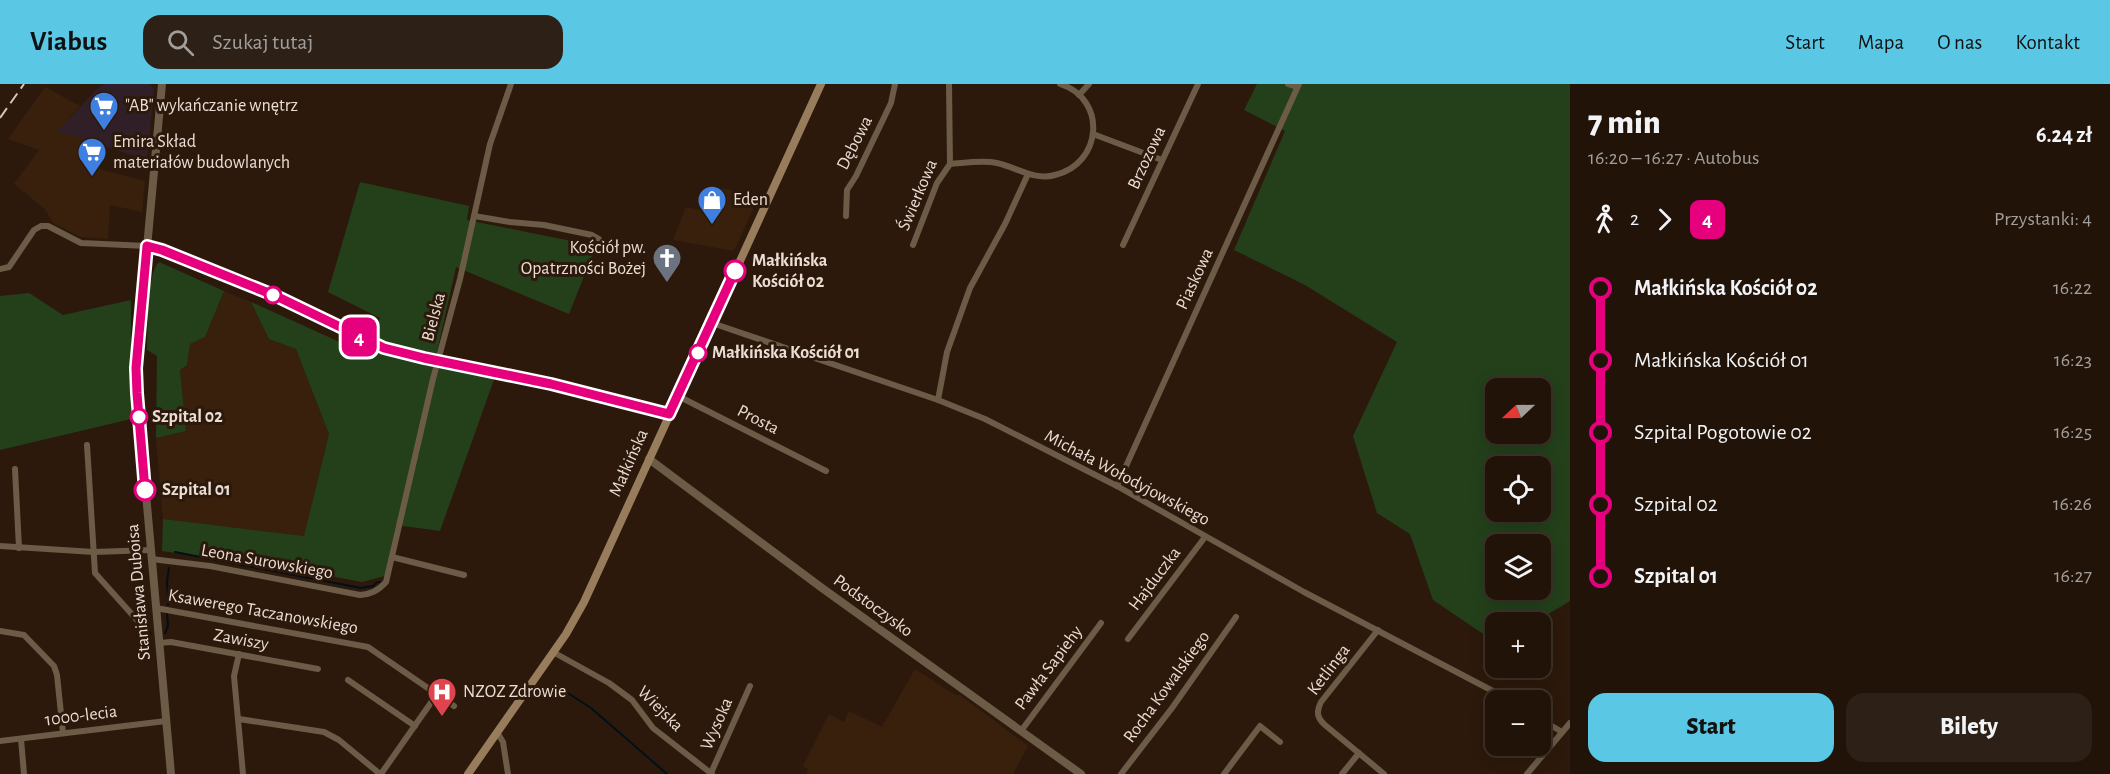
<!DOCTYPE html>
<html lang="pl">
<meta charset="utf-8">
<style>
:root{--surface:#211308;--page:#2d2016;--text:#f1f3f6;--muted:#a29e9c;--line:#3e3229;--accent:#5ac8e5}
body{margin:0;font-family:"Alegreya Sans",sans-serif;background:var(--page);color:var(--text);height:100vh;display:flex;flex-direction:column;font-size:22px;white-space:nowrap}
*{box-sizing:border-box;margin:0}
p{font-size:20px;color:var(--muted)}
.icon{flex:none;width:33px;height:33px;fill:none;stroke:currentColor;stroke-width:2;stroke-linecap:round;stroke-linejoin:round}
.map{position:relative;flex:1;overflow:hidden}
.drawer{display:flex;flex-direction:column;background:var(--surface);width:540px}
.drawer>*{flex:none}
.badge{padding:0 12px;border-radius:9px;font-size:21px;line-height:39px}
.needle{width:39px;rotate:248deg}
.tools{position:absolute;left:1485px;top:294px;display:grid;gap:12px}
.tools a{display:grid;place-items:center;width:66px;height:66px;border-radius:12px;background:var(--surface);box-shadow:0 3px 15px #0003,0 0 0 2px var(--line);font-size:30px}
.map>.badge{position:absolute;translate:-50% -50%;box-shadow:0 0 0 3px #fff}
.legs{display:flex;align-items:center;gap:9px;height:66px;padding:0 18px;font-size:20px}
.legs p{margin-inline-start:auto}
.summary{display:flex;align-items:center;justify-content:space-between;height:102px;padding:0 18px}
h1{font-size:33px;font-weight:800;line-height:45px}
.cta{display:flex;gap:12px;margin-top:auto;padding:12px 18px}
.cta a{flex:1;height:69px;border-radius:18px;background:var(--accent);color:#111;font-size:24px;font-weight:800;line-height:69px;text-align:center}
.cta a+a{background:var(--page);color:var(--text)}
ul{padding:0 18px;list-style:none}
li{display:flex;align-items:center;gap:21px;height:72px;font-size:22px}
li i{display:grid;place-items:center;width:9px;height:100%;margin:0 8px;background:currentColor}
li i::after{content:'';width:15px;height:15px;margin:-8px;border:4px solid;border-radius:50%;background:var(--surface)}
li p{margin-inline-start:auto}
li:first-child i{background:linear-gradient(#0000 50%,currentColor 0)}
li:last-child i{background:linear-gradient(currentColor 50%,#0000 0)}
header{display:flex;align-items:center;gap:36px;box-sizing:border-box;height:84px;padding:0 30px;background:var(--accent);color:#111}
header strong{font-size:28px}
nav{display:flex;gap:33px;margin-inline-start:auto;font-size:21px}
.search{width:420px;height:54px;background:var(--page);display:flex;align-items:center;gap:15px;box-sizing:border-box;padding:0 21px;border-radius:18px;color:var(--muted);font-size:22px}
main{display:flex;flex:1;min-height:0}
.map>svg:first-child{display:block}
.commercial{fill:#311f27}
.built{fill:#39200d}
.green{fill:#23401b;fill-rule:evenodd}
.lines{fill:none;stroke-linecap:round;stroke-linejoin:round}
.stream{stroke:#001019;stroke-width:2}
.minor{stroke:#6b5b47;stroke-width:6}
.tertiary{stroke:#6b5b47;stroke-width:8}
.secondary{stroke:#987d5d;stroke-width:8}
.rail{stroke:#d4c6bd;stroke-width:2;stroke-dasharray:12 6;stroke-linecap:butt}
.line-1-casing{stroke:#fff;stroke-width:14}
.line-1{stroke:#e6007e;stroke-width:9}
.stop-1-dot{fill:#fff;stroke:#e6007e;stroke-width:3}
.labels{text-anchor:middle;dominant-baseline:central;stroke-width:6;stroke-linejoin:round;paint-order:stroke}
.poi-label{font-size:18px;fill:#eaddd4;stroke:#2c190b;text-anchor:start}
.street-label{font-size:18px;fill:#eaddd4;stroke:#2c190b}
.stop-label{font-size:18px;font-weight:bold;fill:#eaddd4;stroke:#2c190b;text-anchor:start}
</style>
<header>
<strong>Viabus</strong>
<div class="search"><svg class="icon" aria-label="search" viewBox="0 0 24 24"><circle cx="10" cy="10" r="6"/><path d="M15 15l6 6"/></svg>Szukaj tutaj</div>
<nav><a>Start</a><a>Mapa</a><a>O nas</a><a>Kontakt</a></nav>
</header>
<main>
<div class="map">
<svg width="1570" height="690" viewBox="0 0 1570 690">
<rect width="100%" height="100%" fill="#2c190b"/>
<polygon class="commercial" points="106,0 150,0 154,6 147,76 57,47 100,2"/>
<g class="built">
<polygon points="45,3 80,22 57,47 94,58 90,74 95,84 145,97 142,128 110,121 108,155 81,153 53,139 45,125 14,100 39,66 8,55"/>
<polygon points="712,102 759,112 734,167 673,156 686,123 705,127"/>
<polygon points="224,207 251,218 269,255 296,265 329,350 304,452 163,435 156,354 186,347 180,286 187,281 190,260 205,253"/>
<polygon points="915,585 955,611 960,611 1028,662 1013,690 806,690 808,685 803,682 829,630 844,638 849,627 882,643"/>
</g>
<g class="green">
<path d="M1257,0H1570V517L1535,538H1496L1495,558L1433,516L1410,450L1377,429L1353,352L1397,258L1305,201L1234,166L1285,47L1244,26ZM1496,304H1540V350H1496ZM1496,382H1540V428H1496ZM1496,460H1540V506H1496Z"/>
<polygon points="360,98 469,122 467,136 596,162 569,230 456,183 434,281 496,290 440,447 396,441 385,492 362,498 303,487 162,467 163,435 304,452 329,350 296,265 269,255 251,218 364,269 380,234 328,208"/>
<path d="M159,178L224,207L205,253L190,260L187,281L180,286L186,347L156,354L157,272L147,266C148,247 146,190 159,178Z"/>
<polygon points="29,209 63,231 131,216 131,335 0,366 0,212"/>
</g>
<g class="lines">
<g class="stream">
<polyline points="175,468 361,504 373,502 377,498 380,498"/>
<polyline points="168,521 167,497 169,484"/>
<polyline points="147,545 151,550"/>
<polyline points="165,549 168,542 167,529"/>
<polyline points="557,602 591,624 667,690"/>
</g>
<g class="minor">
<polyline points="1288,0 1297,3"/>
<polyline points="1079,11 1089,0"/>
<polyline points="1093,50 1162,76"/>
<path d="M950,80C965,79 982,76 997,79C1016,83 1034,97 1055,91C1102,80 1108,15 1060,0"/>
<polyline points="474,132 510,138 544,141 592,151 599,155 602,162"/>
<polyline points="846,132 847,106 856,92 891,19 895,0"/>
<polyline points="913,161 937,99 950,80 949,0"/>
<polyline points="1123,161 1198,0"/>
<polyline points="0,185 9,183 34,146 41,142 48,142 81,159 147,162 162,166 276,212 384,264 424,275 551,300 669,330"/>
<polyline points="712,239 938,316 985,335 1117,402 1304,508 1510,616"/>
<polyline points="678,312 826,387"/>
<polyline points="938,316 947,268 970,204 1005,140 1028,90"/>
<polyline points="87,361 95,489 145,545"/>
<polyline points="15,385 19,464"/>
<polyline points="1117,402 1299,0"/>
<polyline points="0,462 94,468 151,466"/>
<polyline points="392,473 464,491"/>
<path d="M151,475L210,482L360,511C371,510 378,507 386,498L433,295L460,195L490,60L511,0"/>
<polyline points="156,524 368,563 454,622"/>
<path d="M1378,546L1321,618C1316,628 1317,634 1325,641L1384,690"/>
<polyline points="0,547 24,551 54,582 57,591 63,649"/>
<polyline points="1128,555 1205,453"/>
<polyline points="159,559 171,558 318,585"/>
<polyline points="553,568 609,599 632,616 653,644 712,690"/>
<polyline points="239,570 234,592 243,690"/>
<polyline points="348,596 415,642"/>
<polyline points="239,635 324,648 339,656 380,690"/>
<polyline points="1540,635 1562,648"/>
<polyline points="1021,647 1101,539"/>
<polyline points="497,648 503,658 508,690"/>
<polyline points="21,655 24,690"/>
<polyline points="0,657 166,637"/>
<polyline points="711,689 750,602"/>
<polyline points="381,690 437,610"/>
<polyline points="1121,690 1172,624 1236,533"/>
<polyline points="1224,690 1260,642 1280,658"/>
<polyline points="1342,690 1359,669"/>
<polyline points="1527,690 1570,639"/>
</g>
<g class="tertiary">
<polyline points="162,0 136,284 137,309 171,690"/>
<polyline points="649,375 822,504 1081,690"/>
</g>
<polyline class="secondary" points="468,690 566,550 584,518 821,0"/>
<polyline class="rail" points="0,34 24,0"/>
</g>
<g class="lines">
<g class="line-1-casing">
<polyline id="line-1" points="145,406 137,309 136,284 147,162 162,166 276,212 384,264 424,274 551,300 669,330 735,187"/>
</g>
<use href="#line-1" class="line-1"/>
</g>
<defs>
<g id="supermarket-pin" transform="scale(1.5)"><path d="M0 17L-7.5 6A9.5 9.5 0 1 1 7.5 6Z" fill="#3f7fe0" stroke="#2c190b"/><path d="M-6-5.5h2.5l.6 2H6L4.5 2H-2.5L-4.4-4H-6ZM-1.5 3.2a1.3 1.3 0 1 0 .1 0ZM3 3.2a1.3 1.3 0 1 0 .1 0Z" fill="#fff"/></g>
<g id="shop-pin" transform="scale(1.5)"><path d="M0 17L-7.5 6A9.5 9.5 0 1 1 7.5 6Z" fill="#3f7fe0" stroke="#2c190b"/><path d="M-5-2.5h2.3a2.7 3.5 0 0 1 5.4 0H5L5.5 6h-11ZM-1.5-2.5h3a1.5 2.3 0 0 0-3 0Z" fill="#fff"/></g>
<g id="church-pin" transform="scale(1.5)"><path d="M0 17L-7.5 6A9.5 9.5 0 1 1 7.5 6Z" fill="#6b7280" stroke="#2c190b"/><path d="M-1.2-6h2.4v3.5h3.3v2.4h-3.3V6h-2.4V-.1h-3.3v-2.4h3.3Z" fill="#fff"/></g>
<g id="hospital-pin" transform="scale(1.5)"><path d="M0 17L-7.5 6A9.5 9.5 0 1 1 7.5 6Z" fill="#e0444e" stroke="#2c190b"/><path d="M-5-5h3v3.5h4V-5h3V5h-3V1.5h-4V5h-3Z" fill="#fff"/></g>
</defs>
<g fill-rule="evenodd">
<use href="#supermarket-pin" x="104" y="22"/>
<use href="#supermarket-pin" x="92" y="68"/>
<use href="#shop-pin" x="712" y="116"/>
<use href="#church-pin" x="667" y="174"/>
<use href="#hospital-pin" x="442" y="608"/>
</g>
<g class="stop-1-dot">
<circle cx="735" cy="187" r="10"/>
<circle cx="273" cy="211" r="8"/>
<circle cx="698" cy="269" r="8"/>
<circle cx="139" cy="333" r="8"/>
<circle cx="145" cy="406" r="10"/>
</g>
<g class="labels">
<g class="poi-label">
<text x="125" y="22">"AB" wykańczanie wnętrz</text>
<text x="113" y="58">Emira Skład<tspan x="113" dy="21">materiałów budowlanych</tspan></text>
<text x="733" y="116">Eden</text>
<text x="646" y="164" text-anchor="end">Kościół pw.<tspan x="646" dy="21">Opatrzności Bożej</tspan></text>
<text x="463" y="608">NZOZ Zdrowie</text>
</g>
<g class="street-label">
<text transform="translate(855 59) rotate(-63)">Dębowa</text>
<text transform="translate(1147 74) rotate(-65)">Brzozowa</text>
<text transform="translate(918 111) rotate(-67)">Świerkowa</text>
<text transform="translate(1195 195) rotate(-65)">Piaskowa</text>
<text transform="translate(434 233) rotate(-75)">Bielska</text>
<text transform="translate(758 336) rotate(27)">Prosta</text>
<text transform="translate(629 379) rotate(-66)">Małkińska</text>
<text transform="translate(1127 394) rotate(28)">Michała Wołodyjowskiego</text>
<text transform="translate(267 478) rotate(10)">Leona Surowskiego</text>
<text transform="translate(1155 495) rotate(-53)">Hajduczka</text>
<text transform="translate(139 508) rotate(-95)">Stanisława Duboisa</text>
<text transform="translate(873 522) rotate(36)">Podstoczysko</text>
<text transform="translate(263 528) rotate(10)">Ksawerego Taczanowskiego</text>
<text transform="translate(241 556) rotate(10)">Zawiszy</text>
<text transform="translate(1049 584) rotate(-53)">Pawła Sapiehy</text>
<text transform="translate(1329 586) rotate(-53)">Ketlinga</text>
<text transform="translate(1167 603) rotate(-54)">Rocha Kowalskiego</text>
<text transform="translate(660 625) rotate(45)">Wiejska</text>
<text transform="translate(81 632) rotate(-7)">1000-lecia</text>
<text transform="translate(717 640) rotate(-66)">Wysoka</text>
</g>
<g class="stop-label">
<text x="752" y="177">Małkińska<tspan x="752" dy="21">Kościół 02</tspan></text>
<text x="712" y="269">Małkińska Kościół 01</text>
<text x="152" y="333">Szpital 02</text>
<text x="162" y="406">Szpital 01</text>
</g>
</g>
</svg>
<div class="tools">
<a><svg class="needle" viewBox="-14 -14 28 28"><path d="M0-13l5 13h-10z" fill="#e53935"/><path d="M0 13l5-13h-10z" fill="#a29e9c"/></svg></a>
<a><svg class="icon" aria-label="locate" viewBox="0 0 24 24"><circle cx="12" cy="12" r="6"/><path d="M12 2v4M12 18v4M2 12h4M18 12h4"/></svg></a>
<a><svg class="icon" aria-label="layers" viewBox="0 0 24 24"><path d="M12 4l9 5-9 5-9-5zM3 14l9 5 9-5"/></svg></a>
<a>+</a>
<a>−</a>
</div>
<b class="badge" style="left:359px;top:253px;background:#e6007e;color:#fff">4</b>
</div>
<section class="drawer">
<div class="summary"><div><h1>7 min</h1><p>16:20 – 16:27 · Autobus</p></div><b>6.24 zł</b></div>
<div class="legs"><svg class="icon" aria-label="walk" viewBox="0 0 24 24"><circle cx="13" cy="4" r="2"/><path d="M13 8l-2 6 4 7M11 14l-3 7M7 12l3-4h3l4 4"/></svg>2<svg class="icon" aria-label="forward" viewBox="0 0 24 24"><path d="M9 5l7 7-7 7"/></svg><b class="badge" style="background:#e6007e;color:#fff">4</b><p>Przystanki: 4</p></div>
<ul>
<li><i style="color:#e6007e"></i><b>Małkińska Kościół 02</b><p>16:22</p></li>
<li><i style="color:#e6007e"></i><span>Małkińska Kościół 01</span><p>16:23</p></li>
<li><i style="color:#e6007e"></i><span>Szpital Pogotowie 02</span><p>16:25</p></li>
<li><i style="color:#e6007e"></i><span>Szpital 02</span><p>16:26</p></li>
<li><i style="color:#e6007e"></i><b>Szpital 01</b><p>16:27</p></li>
</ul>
<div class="cta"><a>Start</a><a>Bilety</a></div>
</section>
</main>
